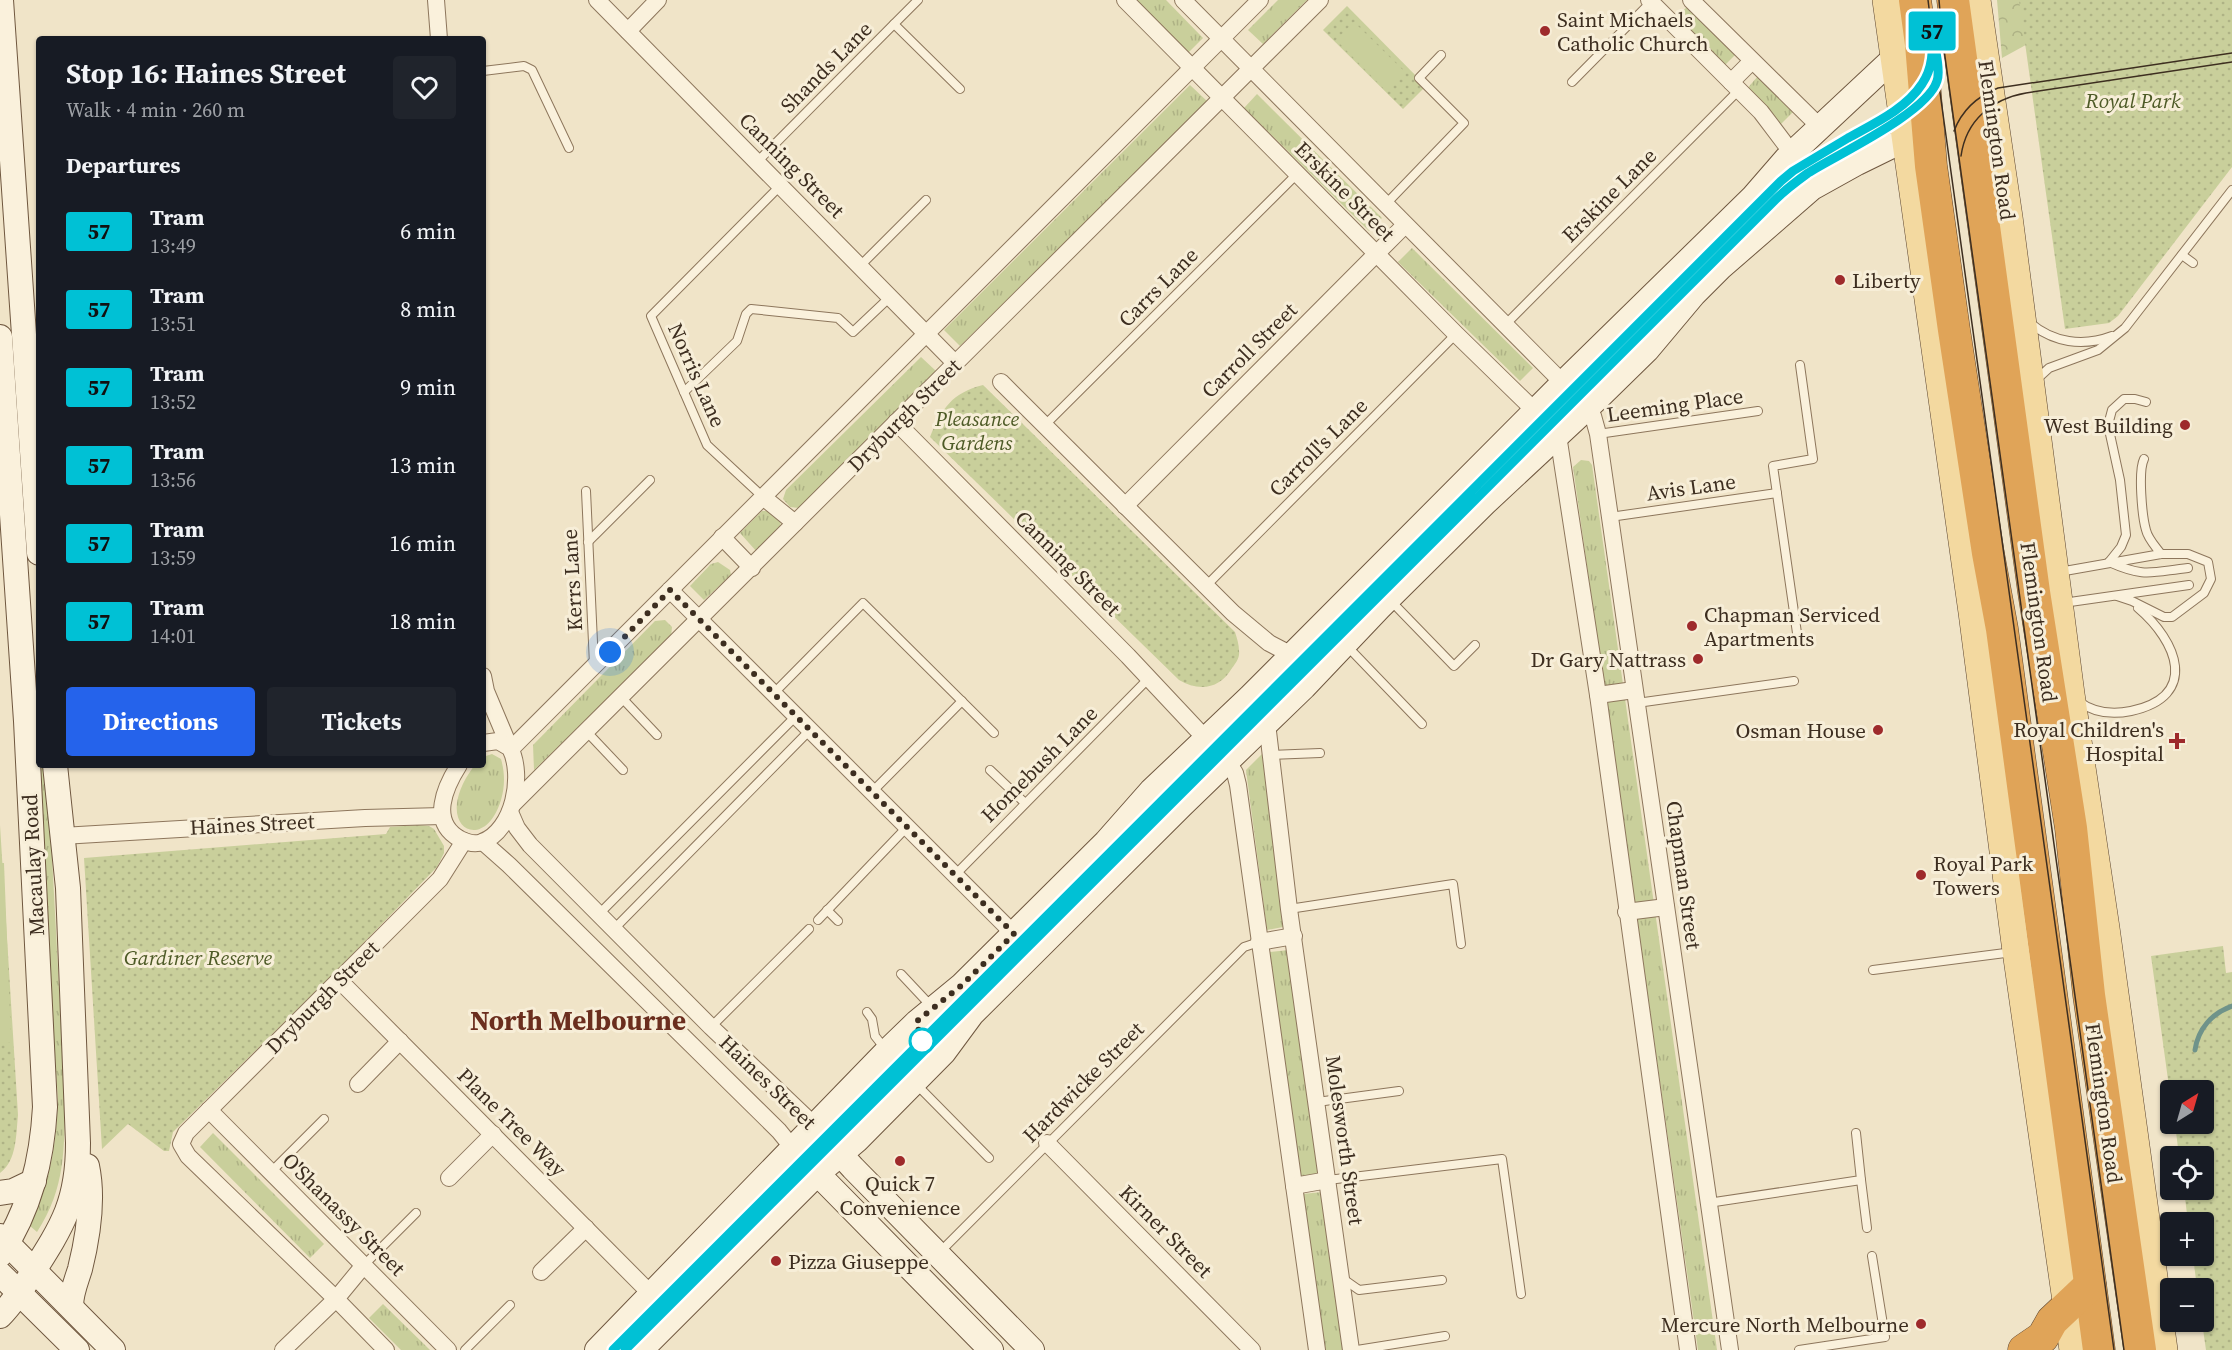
<!DOCTYPE html>
<meta charset="utf-8">
<style>
:root{--surface:#171b24;--page:#20242c;--text:#f1f3f6;--muted:#9ea1a6;--accent:#2563eb}
body{margin:0;font-family:"Source Serif 4",serif;background:var(--page);color:var(--text);height:100vh;display:flex;flex-direction:column;font-size:22px;white-space:nowrap}
*{box-sizing:border-box;margin:0}
p{font-size:20px;color:var(--muted)}
.icon{flex:none;width:33px;height:33px;fill:none;stroke:currentColor;stroke-width:2;stroke-linecap:round;stroke-linejoin:round}
.map{position:relative;flex:1;overflow:hidden}
.drawer{position:absolute;left:36px;top:36px;width:450px;height:732px;display:flex;flex-direction:column;background:var(--surface);border-radius:6px;box-shadow:0 2px 4px #0004}
.drawer>*{flex:none}
.badge{padding:0 12px;border-radius:4px;font-size:21px;line-height:39px}
.needle{width:39px;rotate:37deg}
.fabs{position:absolute;left:2160px;top:1080px;display:grid;gap:12px}
.fabs a{display:grid;place-items:center;width:54px;height:54px;border-radius:6px;background:var(--surface);box-shadow:0 2px 4px #0004;font-size:30px}
.you{position:absolute;width:30px;height:30px;margin:-15px;border:4px solid #fff;border-radius:50%;background:#1a73e8;box-shadow:0 0 0 9px #1a73e833}
.map>.badge{position:absolute;translate:-50% -50%;box-shadow:0 0 0 3px #fff}
h2{padding:0 30px;font-size:22px;line-height:54px}
.round{display:grid;place-items:center;flex:none;width:63px;height:63px;border-radius:6px;background:var(--page)}
.headline{display:flex;align-items:center;justify-content:space-between;height:102px;padding:0 30px}
h1{font-size:28px;font-weight:700;line-height:45px}
.action{display:flex;gap:12px;margin-top:auto;padding:12px 30px}
.action a{flex:1;height:69px;border-radius:6px;background:var(--accent);color:#fff;font-size:24px;font-weight:700;line-height:69px;text-align:center}
.action a+a{background:var(--page);color:var(--text)}
ul{padding:0;list-style:none}
li{display:flex;align-items:center;gap:18px;height:78px;padding:0 30px}
li div{flex:1}
li b{display:block;font-size:22px}
li em{font-style:normal}
li .badge{min-width:66px;font-weight:700;text-align:center}
.map>svg:first-child{display:block}
.grass{fill:url(#grass-tufts)}
.forest{fill:url(#forest-crowns)}
.park{fill:url(#park-dots)}
.pitch{fill:#c9cf9b}
.lines{fill:none;stroke-linecap:round;stroke-linejoin:round}
.stream{stroke:#6f938a;stroke-width:5}
.lane-casing{stroke:#8d765c;stroke-width:10}
.street-casing{stroke:#8d765c;stroke-width:18}
.secondary-casing{stroke:#6f573f;stroke-width:26}
.primary-casing{stroke:#5b4430;stroke-width:28}
.highway-casing{stroke:#5b4430;stroke-width:33}
.lane{stroke:#faf1dc;stroke-width:8}
.street{stroke:#faf1dc;stroke-width:16}
.secondary{stroke:#faf1dc;stroke-width:24}
.primary{stroke:#f3d9a0;stroke-width:27}
.highway{stroke:#e0a458;stroke-width:32}
.tram{stroke:#3d2e20;stroke-width:1.5}
.line-casing{stroke:#fff;stroke-width:14}
.line{stroke:#00c1d5;stroke-width:9}
.walk{stroke:#3d2e20;stroke-width:6;stroke-dasharray:0 10.8}
.poi-dot{fill:#9e2a2b;stroke:#f7eed8;stroke-width:2}
.stop-dot{fill:#fff;stroke:#00c1d5;stroke-width:3}
.labels{text-anchor:middle;dominant-baseline:central;stroke-width:6;stroke-linejoin:round;paint-order:stroke}
.poi-label{font-size:21px;fill:#3d2e20;stroke:#f7eed8;text-anchor:start}
.street-label{font-size:21px;fill:#3d2e20;stroke:#f7eed8}
.park-label{font-size:21px;font-style:italic;fill:#4d5a26;stroke:#f7eed8}
.district-label{font-size:27px;font-weight:bold;fill:#6b2e1e;stroke:#f7eed8}
</style>
<div class="map">
<svg width="2232" height="1350" viewBox="0 0 2232 1350">
<defs>
<pattern id="grass-tufts" width="24" height="20" patternUnits="userSpaceOnUse" patternTransform="scale(1.5)"><rect width="24" height="20" fill="#c9cf9b"/><path d="M3 7l-1-3M5 7V3M7 7l1-3M15 17l-1-3M17 17v-4M19 17l1-3" fill="none" stroke="#aeb285"/></pattern>
<pattern id="forest-crowns" width="20" height="18" patternUnits="userSpaceOnUse" patternTransform="scale(1.5)"><rect width="20" height="18" fill="#c9cf9b"/><path d="M2 6a3 3 0 1 1 6 0M12 15a3 3 0 1 1 6 0" fill="none" stroke="#aeb285"/></pattern>
<pattern id="park-dots" width="8" height="8" patternUnits="userSpaceOnUse" patternTransform="scale(1.5)"><rect width="8" height="8" fill="#c9cf9b"/><path d="M2 2h.1M6 6h.1" fill="none" stroke="#aeb285" stroke-width="1.8" stroke-linecap="round"/></pattern>
</defs>
<rect width="100%" height="100%" fill="#f0e4c8"/>
<g class="grass">
<polygon points="1136,0 1166,0 1203,38 1188,53"/>
<polygon points="1278,0 1307,0 1263,44 1248,30"/>
<polygon points="1688,6 1736,54 1722,68 1674,19"/>
<polygon points="1758,76 1793,112 1780,125 1746,90"/>
<polygon points="1190,85 1208,102 960,346 944,330"/>
<polygon points="1257,94 1382,218 1369,231 1244,108"/>
<polygon points="1412,248 1533,368 1520,381 1398,262"/>
<polygon points="921,357 936,371 799,508 790,507 783,499 786,490"/>
<polygon points="1581,460 1589,461 1592,465 1717,1350 1698,1350 1573,467"/>
<polygon points="762,511 774,511 781,518 780,530 757,552 740,533"/>
<polygon points="718,562 730,570 731,575 704,600 690,586 711,564"/>
<polygon points="665,620 672,627 671,637 534,770 533,745 655,621"/>
<path d="M33,751L39,765H47L65,1098C64,1150 66,1187 37,1232L30,1226C50,1179 56,1150 58,1099Z"/>
<polygon points="1263,753 1283,927 1267,930 1246,770"/>
<path d="M492,754L501,759C505,773 505,786 501,800C484,857 429,826 474,766L483,765V757Z"/>
<polygon points="1289,950 1320,1174 1300,1177 1269,952"/>
<polygon points="213,1133 324,1244 310,1258 200,1147"/>
<polygon points="1323,1192 1346,1350 1324,1350 1302,1194"/>
<polygon points="383,1304 430,1350 401,1350 369,1318"/>
</g>
<polygon class="forest" points="1997,0 2065,0 2057,28 2002,58"/>
<g class="park">
<polygon points="2019,0 2232,0 2232,167 2118,316 2109,323 2065,329"/>
<polygon points="1347,6 1426,86 1403,109 1323,30"/>
<path d="M983,385L1235,632C1237,638 1239,645 1239,651C1240,657 1236,663 1232,668C1220,689 1199,692 1179,680L930,437C942,408 952,393 983,385Z"/>
<path d="M0,825L18,1115C16,1134 17,1161 0,1173Z"/>
<polygon points="419,825 429,826 434,829 444,846 444,853 437,867 342,965 173,1132 169,1151 164,1151 128,1124 102,1149 84,858 386,834 390,827"/>
<polygon points="2223,946 2226,973 2232,972 2232,1350 2206,1350 2202,1322 2204,1288 2197,1288 2193,1256 2204,1256 2204,1222 2188,1222 2184,1190 2204,1190 2204,1156 2179,1156 2175,1124 2204,1124 2204,1090 2170,1090 2170,1094 2151,956"/>
</g>
<g class="pitch">
<polygon points="1354,22 1404,71 1385,90 1336,40"/>
<polygon points="0,863 4,863 11,1042 0,1043"/>
</g>
<g class="lines">
<path class="stream" d="M2195,1050C2198,1029 2212,1013 2232,1006"/>
<g class="lane-casing">
<g id="lane">
<polyline points="894,24 918,0"/>
<polyline points="483,71 524,66 532,70 569,148"/>
<polyline points="1572,82 1651,2"/>
<polyline points="757,162 894,24 960,89"/>
<polyline points="1385,205 1464,123 1419,78 1441,55"/>
<polyline points="2182,255 2193,263"/>
<polyline points="860,266 926,200"/>
<path d="M2029,322C2053,343 2083,347 2112,336"/>
<polyline points="1505,325 1739,90"/>
<polyline points="2036,380 2049,368 2098,350 2125,328 2232,190"/>
<polyline points="684,392 737,341 746,314 751,309 838,318 853,332 890,297"/>
<polyline points="1044,426 1297,174"/>
<polyline points="1598,434 1758,411"/>
<path d="M2144,459C2138,471 2142,516 2146,530C2148,539 2156,547 2161,554"/>
<polyline points="586,491 594,664"/>
<polyline points="763,497 707,445 651,316 781,185"/>
<polyline points="1610,517 1777,493"/>
<polyline points="588,542 650,480"/>
<polyline points="2109,562 2121,547 2126,535 2120,480 2108,425 2112,410 2124,399 2135,399 2146,402"/>
<path d="M2109,562C2145,578 2151,572 2188,568"/>
<polyline points="2059,572 2161,554 2188,554 2208,562 2211,579 2204,593 2172,617 2164,617 2132,601 2117,596"/>
<polyline points="1206,586 1456,334"/>
<polyline points="1389,599 1454,666 1475,645"/>
<polyline points="2063,603 2189,585"/>
<polyline points="1797,633 1773,466 1813,459 1800,365"/>
<polyline points="1346,645 1422,724"/>
<polyline points="774,693 863,603 994,733"/>
<polyline points="621,697 657,735"/>
<path d="M2078,701C2094,713 2112,715 2131,711C2200,696 2177,641 2138,608"/>
<polyline points="1637,703 1794,681"/>
<polyline points="587,732 623,770"/>
<polyline points="1270,755 1320,753"/>
<polyline points="990,770 1025,803"/>
<polyline points="872,792 962,701"/>
<polyline points="955,875 1149,678"/>
<polyline points="1289,909 1453,884 1461,944"/>
<polyline points="827,910 838,921"/>
<polyline points="599,914 796,716"/>
<polyline points="818,920 907,827"/>
<polyline points="614,929 810,730"/>
<polyline points="1873,970 2013,952"/>
<polyline points="901,974 931,1006"/>
<polyline points="867,1012 872,1019 875,1036 886,1050"/>
<polyline points="711,1027 809,929"/>
<polyline points="916,1084 989,1158"/>
<polyline points="1317,1102 1399,1091"/>
<polyline points="271,1172 324,1119"/>
<polyline points="1328,1180 1502,1159 1521,1294"/>
<polyline points="1861,1180 1867,1228"/>
<polyline points="1708,1203 1861,1180 1856,1133"/>
<polyline points="940,1252 1244,947 1259,942"/>
<polyline points="364,1265 416,1213"/>
<polyline points="1342,1278 1359,1290 1442,1280"/>
<polyline points="465,1350 510,1305"/>
<polyline points="1357,1350 1445,1336"/>
<polyline points="1799,1350 1885,1337 1872,1256"/>
</g>
</g>
<g class="street-casing">
<g id="street">
<polyline points="436,0 439,39"/>
<polyline points="597,0 955,363"/>
<polyline points="1125,0 1456,334 1535,411"/>
<polyline points="1183,0 1563,383"/>
<polyline points="1649,0 1761,112 1792,153"/>
<polyline points="1691,0 1820,127"/>
<polyline points="628,31 658,0"/>
<polyline points="1731,82 1752,61"/>
<polyline points="1001,382 1233,613 1269,643 1292,655"/>
<polyline points="1588,408 1593,416 1598,434 1730,1350"/>
<polyline points="896,422 1128,656 1205,738"/>
<polyline points="1558,435 1598,695 1688,1350"/>
<polyline points="763,497 795,523"/>
<polyline points="1125,506 1405,225"/>
<polyline points="722,537 752,568"/>
<polyline points="670,590 1014,934"/>
<polyline points="483,676 486,691 510,748"/>
<polyline points="1598,695 1634,690"/>
<polyline points="1267,723 1289,909 1351,1350"/>
<polyline points="511,749 1260,0"/>
<polyline points="1228,762 1235,773 1238,785 1317,1350"/>
<path d="M459,765C445,787 429,822 460,839C466,842 475,845 482,842C514,830 524,775 510,748L498,741L483,743"/>
<polyline points="513,804 1320,0"/>
<polyline points="510,812 517,828 530,845 711,1027 814,1125"/>
<polyline points="62,836 365,818 442,816"/>
<polyline points="483,842 509,865 779,1131 792,1147"/>
<polyline points="1626,912 1666,907"/>
<polyline points="1259,942 1294,936"/>
<polyline points="340,981 652,1295"/>
<polyline points="358,1084 400,1041"/>
<polyline points="209,1110 448,1350"/>
<polyline points="1047,1143 1252,1350"/>
<polyline points="449,1178 493,1134"/>
<polyline points="1294,1186 1328,1180"/>
<polyline points="541,1272 586,1228"/>
<polyline points="283,1350 336,1299 364,1265"/>
<polyline points="386,1350 336,1299 188,1156 181,1144 186,1133 440,879 464,841"/>
</g>
</g>
<g class="secondary-casing">
<g id="secondary">
<polyline points="1,0 39,553"/>
<path d="M0,337L26,721L45,1107C42,1161 30,1209 0,1255"/>
<polyline points="814,1125 853,1168 1032,1350"/>
<polyline points="807,1163 991,1350"/>
<polyline points="0,1193 13,1191 34,1181"/>
<polyline points="0,1236 113,1350"/>
<polyline points="0,1274 77,1350"/>
<path d="M71,1306C71,1293 76,1282 80,1269C88,1237 94,1199 87,1166"/>
<path d="M0,1316C13,1303 23,1287 33,1272C63,1225 78,1201 78,1143L68,888L55,765"/>
<polyline points="597,1350 887,1051 917,1022 962,985 1106,842 1151,791 1250,697 1563,383 1753,197 1786,159 1894,58"/>
<polyline points="641,1350 817,1174 857,1140 944,1052 972,1014 1182,805 1304,687 1379,608 1485,503 1601,395 1647,350 1694,294 1720,268 1812,188 1857,163 1906,139"/>
</g>
</g>
<g class="primary-casing">
<g id="primary">
<polyline points="1886,0 1972,612 2016,951 2073,1350"/>
<polyline points="1977,0 2009,217 2071,694 2106,928 2164,1350"/>
</g>
</g>
<g class="highway-casing">
<g id="highway">
<polyline points="1915,0 1921,44 1931,166 1954,330 1988,553 2002,629 2099,1350"/>
<polyline points="1953,0 2034,592 2071,828 2089,995 2140,1350"/>
<polyline points="2024,1350 2043,1337 2052,1321 2090,1285"/>
</g>
</g>
<use href="#lane" class="lane"/>
<use href="#street" class="street"/>
<use href="#secondary" class="secondary"/>
<use href="#primary" class="primary"/>
<use href="#highway" class="highway"/>
<g class="tram">
<polyline points="1928,0 1933,40"/>
<polyline points="1939,0 1942,35 2124,1350"/>
<polyline points="1938,78 2114,1350"/>
<path d="M1954,131C1962,110 1978,96 1998,88L2232,53"/>
<path d="M1961,156C1966,120 1992,99 2026,93L2232,62"/>
<path d="M1647,328L1786,189C1815,166 1849,149 1880,130C1899,119 1920,110 1932,91C1943,74 1943,57 1943,38"/>
<polyline points="1118,856 1445,530"/>
<path d="M613,1350L1781,181C1810,158 1844,142 1875,122C1892,111 1911,102 1922,85C1933,68 1934,50 1932,31"/>
</g>
</g>
<g class="lines">
<g class="line-casing">
<path id="line" d="M613,1350L1781,181L1793,171C1811,160 1830,149 1848,138C1873,124 1906,109 1922,84C1933,68 1933,50 1932,31C1934,43 1941,71 1937,81C1927,113 1838,154 1808,173C1797,181 1786,189 1776,199L625,1350"/>
</g>
<use href="#line" class="line"/>
<polyline class="walk" points="610,652 670,590 1014,934 962,985 916,1022 922,1041"/>
</g>
<g class="poi-dot">
<circle cx="1545" cy="31" r="6"/>
<circle cx="1840" cy="280" r="6"/>
<circle cx="2185" cy="425" r="6"/>
<circle cx="1692" cy="626" r="6"/>
<circle cx="1698" cy="659" r="6"/>
<circle cx="1878" cy="730" r="6"/>
<path d="M2174 732h6v6h6v6h-6v6h-6v-6h-6v-6h6z"/>
<circle cx="1921" cy="875" r="6"/>
<circle cx="900" cy="1161" r="6"/>
<circle cx="776" cy="1261" r="6"/>
<circle cx="1921" cy="1324" r="6"/>
</g>
<circle class="stop-dot" cx="922" cy="1041" r="12"/>
<g class="labels">
<g class="poi-label">
<text x="1557" y="19">Saint Michaels<tspan x="1557" dy="24">Catholic Church</tspan></text>
<text x="1852" y="280">Liberty</text>
<text x="2173" y="425" text-anchor="end">West Building</text>
<text x="1704" y="614">Chapman Serviced<tspan x="1704" dy="24">Apartments</tspan></text>
<text x="1686" y="659" text-anchor="end">Dr Gary Nattrass</text>
<text x="2164" y="729" text-anchor="end">Royal Children's<tspan x="2164" dy="24">Hospital</tspan></text>
<text x="1866" y="730" text-anchor="end">Osman House</text>
<text x="1933" y="863">Royal Park<tspan x="1933" dy="24">Towers</tspan></text>
<text x="900" y="1183" text-anchor="middle">Quick 7<tspan x="900" dy="24">Convenience</tspan></text>
<text x="788" y="1261">Pizza Giuseppe</text>
<text x="1909" y="1324" text-anchor="end">Mercure North Melbourne</text>
</g>
<g class="street-label">
<text transform="translate(826 67) rotate(-45)">Shands Lane</text>
<text transform="translate(1997 140) rotate(82)">Flemington Road</text>
<text transform="translate(792 165) rotate(45)">Canning Street</text>
<text transform="translate(1345 191) rotate(45)">Erskine Street</text>
<text transform="translate(1609 195) rotate(-45)">Erskine Lane</text>
<text transform="translate(1158 287) rotate(-45)">Carrs Lane</text>
<text transform="translate(1249 350) rotate(-45)">Carroll Street</text>
<text transform="translate(697 375) rotate(66)">Norris Lane</text>
<text transform="translate(1675 405) rotate(-8)">Leeming Place</text>
<text transform="translate(904 415) rotate(-45)">Dryburgh Street</text>
<text transform="translate(1318 447) rotate(-45)">Carroll's Lane</text>
<text transform="translate(1691 487) rotate(-8)">Avis Lane</text>
<text transform="translate(1068 563) rotate(45)">Canning Street</text>
<text transform="translate(572 580) rotate(-93)">Kerrs Lane</text>
<text transform="translate(2039 622) rotate(82)">Flemington Road</text>
<text transform="translate(1039 764) rotate(-45)">Homebush Lane</text>
<text transform="translate(252 824) rotate(-3)">Haines Street</text>
<text transform="translate(33 865) rotate(-93)">Macaulay Road</text>
<text transform="translate(1684 875) rotate(82)">Chapman Street</text>
<text transform="translate(322 997) rotate(-45)">Dryburgh Street</text>
<text transform="translate(768 1082) rotate(44)">Haines Street</text>
<text transform="translate(1083 1082) rotate(-45)">Hardwicke Street</text>
<text transform="translate(2104 1103) rotate(82)">Flemington Road</text>
<text transform="translate(512 1122) rotate(45)">Plane Tree Way</text>
<text transform="translate(1345 1140) rotate(82)">Molesworth Street</text>
<text transform="translate(344 1214) rotate(45)">O'Shanassy Street</text>
<text transform="translate(1166 1231) rotate(45)">Kirner Street</text>
</g>
<g class="park-label">
<text x="2133" y="100">Royal Park</text>
<text x="977" y="418">Pleasance<tspan x="977" dy="24">Gardens</tspan></text>
<text x="198" y="957">Gardiner Reserve</text>
</g>
<g class="district-label">
<text x="578" y="1020">North Melbourne</text>
</g>
</g>
</svg>
<div class="fabs">
<a><svg class="needle" viewBox="-14 -14 28 28"><path d="M0-13l5 13h-10z" fill="#e53935"/><path d="M0 13l5-13h-10z" fill="#9ea1a6"/></svg></a>
<a><svg class="icon" aria-label="locate" viewBox="0 0 24 24"><circle cx="12" cy="12" r="6"/><path d="M12 2v4M12 18v4M2 12h4M18 12h4"/></svg></a>
<a>+</a>
<a>−</a>
</div>
<div class="you" style="left:610px;top:652px"></div>
<b class="badge" style="left:1932px;top:31px;background:#00c1d5;color:#111">57</b>
<section class="drawer">
<div class="headline"><div><h1>Stop 16: Haines Street</h1><p>Walk · 4 min · 260 m</p></div><a class="round"><svg class="icon" aria-label="heart" viewBox="0 0 24 24"><path d="M12 20l-8-8c-3-5 5-10 8-4 3-6 11-1 8 4z"/></svg></a></div>
<h2>Departures</h2>
<ul>
<li><span class="badge" style="background:#00c1d5;color:#111">57</span><div><b>Tram</b><p>13:49</p></div><em>6 min</em></li>
<li><span class="badge" style="background:#00c1d5;color:#111">57</span><div><b>Tram</b><p>13:51</p></div><em>8 min</em></li>
<li><span class="badge" style="background:#00c1d5;color:#111">57</span><div><b>Tram</b><p>13:52</p></div><em>9 min</em></li>
<li><span class="badge" style="background:#00c1d5;color:#111">57</span><div><b>Tram</b><p>13:56</p></div><em>13 min</em></li>
<li><span class="badge" style="background:#00c1d5;color:#111">57</span><div><b>Tram</b><p>13:59</p></div><em>16 min</em></li>
<li><span class="badge" style="background:#00c1d5;color:#111">57</span><div><b>Tram</b><p>14:01</p></div><em>18 min</em></li>
</ul>
<div class="action"><a>Directions</a><a>Tickets</a></div>
</section>
</div>
